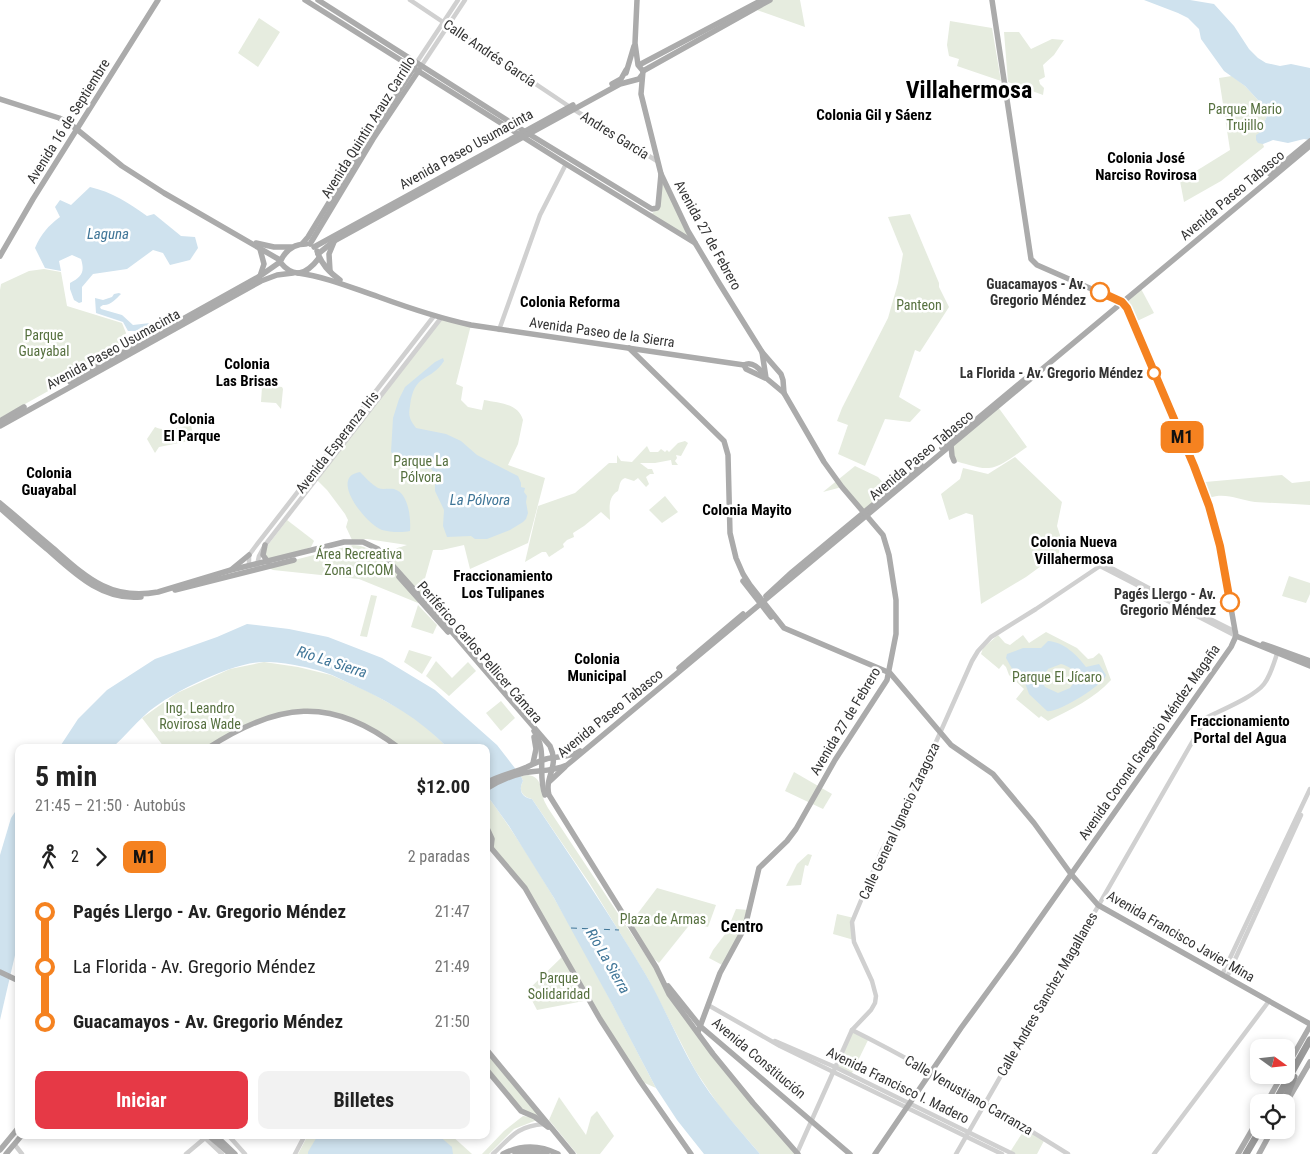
<!DOCTYPE html>
<html lang="es">
<meta charset="utf-8">
<style>
:root{--surface:#fff;--page:#f2f2f2;--text:#222;--muted:#767676;--accent:#e63946}
body{margin:0;font-family:"Roboto Condensed",sans-serif;background:var(--page);color:var(--text);height:100vh;display:flex;flex-direction:column;font-size:19px;white-space:nowrap}
*{box-sizing:border-box;margin:0}
p{font-size:16px;color:var(--muted)}
.icon{flex:none;width:28px;height:28px;fill:none;stroke:currentColor;stroke-width:2;stroke-linecap:round;stroke-linejoin:round}
.map{position:relative;flex:1;overflow:hidden}
.details{position:absolute;left:15px;top:744px;width:475px;height:395px;display:flex;flex-direction:column;background:var(--surface);border-radius:10px;box-shadow:0 2px 8px #0003}
.details>*{flex:none}
.badge{padding:0 10px;border-radius:8px;font-size:18px;line-height:32px}
.needle{width:32px;rotate:105deg}
.controls{position:absolute;left:1250px;top:1039px;display:grid;gap:10px}
.controls a{display:grid;place-items:center;width:45px;height:45px;border-radius:10px;background:var(--surface);box-shadow:0 2px 8px #0003;font-size:25px}
.map>.badge{position:absolute;translate:-50% -50%;box-shadow:0 0 0 2px #fff}
.legs{display:flex;align-items:center;gap:8px;height:55px;padding:0 20px;font-size:16px}
.legs p{margin-inline-start:auto}
.summary{display:flex;align-items:center;justify-content:space-between;height:85px;padding:0 20px}
h1{font-size:28px;font-weight:700;line-height:38px}
.cta{display:flex;gap:10px;margin-top:auto;padding:10px 20px}
.cta a{flex:1;height:58px;border-radius:10px;background:var(--accent);color:#fff;font-size:20px;font-weight:700;line-height:58px;text-align:center}
.cta a+a{background:var(--page);color:var(--text)}
ul{padding:0 20px;list-style:none}
li{display:flex;align-items:center;gap:18px;height:55px;font-size:19px}
li i{display:grid;place-items:center;width:8px;height:100%;margin:0 6px;background:currentColor}
li i::after{content:'';width:12px;height:12px;margin:-6px;border:4px solid;border-radius:50%;background:var(--surface)}
li p{margin-inline-start:auto}
li:first-child i{background:linear-gradient(#0000 50%,currentColor 0)}
li:last-child i{background:linear-gradient(currentColor 50%,#0000 0)}
.map>svg:first-child{display:block}
.green{fill:#e6ecdf}
.water{fill:#cfe2ee;fill-rule:evenodd}
.lines{fill:none;stroke-linecap:round;stroke-linejoin:round}
.ferry{stroke:#3f7597;stroke-width:1;stroke-dasharray:6 5;stroke-linecap:butt}
.minor{stroke:#d0d0d0;stroke-width:4.5}
.major{stroke:#ababab;stroke-width:5.5}
.highway{stroke:#9a9a9a;stroke-width:7}
.line-1-casing{stroke:#fff;stroke-width:11}
.line-1{stroke:#f58220;stroke-width:8}
.stop-1-dot{fill:#fff;stroke:#f58220;stroke-width:2.5}
.labels{text-anchor:middle;dominant-baseline:central;stroke-width:5;stroke-linejoin:round;paint-order:stroke}
.street-label{font-size:14px;fill:#333;stroke:#fff}
.park-label{font-size:14px;fill:#56703f;stroke:#fff}
.stop-label{font-size:14px;font-weight:bold;fill:#333;stroke:#fff;text-anchor:end}
.neighbourhood-label{font-size:15px;font-weight:bold;fill:#000;stroke:#fff}
.water-label{font-size:15px;font-style:italic;fill:#3f7597;stroke:#fff}
.quarter-label{font-size:16px;font-weight:bold;fill:#000;stroke:#fff}
.town-label{font-size:24px;font-weight:bold;fill:#000;stroke:#fff}
</style>
<div class="map">
<svg width="1310" height="1154" viewBox="0 0 1310 1154">
<rect width="100%" height="100%" fill="#fff"/>
<g class="green">
<polygon points="770,0 800,0 805,27 754,9"/>
<polygon points="259,18 280,32 258,67 238,53"/>
<polygon points="950,21 992,28 1001,81 957,66 959,59 949,56 947,45"/>
<polygon points="1004,32 1019,32 1031,49 1052,39 1064,40 1054,55 1043,65 1045,77 1039,80 1040,84 1044,88 1043,95 1008,82"/>
<polygon points="1232,76 1245,86 1269,112 1259,133 1264,147 1221,181 1184,202 1180,181 1230,150 1219,78"/>
<polygon points="661,174 695,243 650,216 657,208"/>
<polygon points="910,214 939,283 939,287 949,307 920,352 915,350 899,397 921,410 910,422 885,419 865,466 838,454 848,425 837,421 842,408 888,318 898,283 903,254 888,217"/>
<polygon points="44,269 61,272 67,306 122,323 126,333 118,352 0,418 0,290 1,284 29,271"/>
<polygon points="1140,287 1154,313 1133,323 1125,300"/>
<path d="M441,318L471,325L456,384L463,387L461,400L468,407L482,410L484,400C499,403 518,403 523,420L518,444L508,465L545,478L528,543L470,569L464,545L442,550H433L420,596L390,559C390,548 399,548 407,545L367,539L352,540L346,527L348,520L345,514L327,490L316,479Z"/>
<polygon points="274,386 282,387 283,389 281,409 276,403 261,402 262,387 272,388"/>
<path d="M998,407L1027,447C1016,454 1002,467 989,468C978,469 965,463 954,461L951,445Z"/>
<path d="M191,425L194,440L159,447L155,453L147,439L155,427C165,432 180,427 191,425Z"/>
<path d="M685,441L688,443L681,456L676,455L677,458L675,461L678,465H672L671,460L655,463H640L648,469H652L654,474H650L646,477L649,484L646,487L638,478L634,481L625,478C619,480 620,486 618,491C607,497 610,510 610,520L601,512L584,526L573,533L574,537L567,540L563,544L564,547L549,557L546,552H542L525,562L538,506L575,493L609,463H617V455L621,461L632,462L647,446L650,452H658L661,449L665,452L667,450L669,452L678,443Z"/>
<polygon points="1015,457 1062,502 1057,526 1060,535 1059,553 1026,577 981,604 973,515 966,513 949,520 941,494 960,479 963,468 988,474"/>
<polygon points="855,466 878,477 890,491 864,512 842,487 823,492"/>
<path d="M1282,475L1292,483L1310,481V505C1292,504 1273,503 1255,502C1238,500 1226,492 1209,498L1205,482Z"/>
<polygon points="665,496 678,512 662,523 649,510"/>
<polygon points="287,520 313,540 314,541 311,547 273,560 266,558 266,549 268,545"/>
<path d="M353,545C381,546 402,581 419,601L418,603L359,579L273,570L267,567Z"/>
<polygon points="1289,576 1310,583 1310,594 1306,603 1282,596"/>
<polygon points="371,595 377,596 367,637 360,636"/>
<polygon points="418,605 437,625 433,634 411,627"/>
<path d="M1046,632L1077,648L1088,659L1093,658L1099,653L1102,656L1111,680C1095,698 1070,710 1048,721L1041,716L1039,718L1016,699L1024,689L1009,675L1006,667L1003,664L999,669L981,654L983,648L998,635L1005,643L1010,645L1023,635L1029,643Z"/>
<polygon points="409,650 432,657 422,674 404,662"/>
<polygon points="436,661 452,678 468,662 476,671 449,696 426,676"/>
<polygon points="264,662 298,667 331,675 369,692 407,713 422,723 447,747 399,747 351,720 303,710 261,721 208,747 164,747 142,718 177,693 230,669"/>
<polygon points="501,701 515,718 501,731 486,713"/>
<polygon points="794,772 832,794 823,809 785,791"/>
<path d="M528,775C541,777 540,786 543,796C543,800 546,804 548,808L690,1022L798,1154H760L722,1110L709,1091L695,1070L647,977L590,884L532,799C522,797 518,790 523,781L521,776Z"/>
<path d="M486,794C552,883 605,990 656,1088L640,1081L589,1000L537,1010L527,991L564,955L525,888L486,842Z"/>
<polygon points="808,854 812,855 808,866 805,865 801,885 786,886 797,864"/>
<polygon points="657,888 716,905 708,927 691,923 659,963 648,954 629,925"/>
<polygon points="736,909 749,910 745,927 724,966 709,958 713,950 726,933"/>
<polygon points="837,914 854,918 854,940 833,934"/>
<polygon points="852,1030 869,1038 851,1075 835,1067"/>
<polygon points="486,1050 545,1121 523,1112 486,1067"/>
<polygon points="559,1097 586,1135 591,1117 597,1111 614,1136 600,1154 577,1154 549,1120"/>
<polygon points="523,1116 536,1118 537,1120 514,1129 489,1154 482,1154 504,1131"/>
<polygon points="1026,1127 1045,1139 1037,1154 1013,1154 1010,1152"/>
<polygon points="308,1135 451,1135 472,1154 298,1154"/>
</g>
<g class="water">
<polygon points="1144,0 1190,0 1214,4 1234,26 1249,49 1258,58 1266,63 1280,66 1291,64 1310,68 1310,140 1304,139 1288,143 1273,140 1263,144 1258,143 1256,140 1256,135 1259,133 1269,112 1245,86 1224,71 1201,39 1199,29 1188,18 1178,13"/>
<path d="M90,187C112,192 129,203 147,216L154,214L181,236L195,237L198,248L190,260L170,265L163,253L153,250L127,269L93,274L82,287V302L79,303L74,300L70,289V283C82,277 85,272 81,259L72,255L59,261L61,271L45,268L35,248C41,234 48,226 60,217L55,207L60,200L71,205Z"/>
<path d="M119,293L121,294C116,299 110,306 103,305L100,307L101,309L122,315L133,325L150,323L153,325V327L149,326L144,331H128L123,322L96,313L95,298L103,300L112,297L114,294Z"/>
<path d="M443,358L444,361C431,382 414,372 410,406C408,416 410,420 416,428L446,434L461,441L477,455L518,476L521,483V487L525,488L524,492L527,496L526,502L528,513L526,519L523,522L510,530L487,539H475L471,536L447,537L443,526L444,510L435,491V473L431,469C428,469 423,469 419,468C415,467 393,454 391,452L393,418L399,399L405,387L435,362Z"/>
<path d="M360,472C365,477 371,484 378,488C383,490 388,488 394,489C409,493 411,519 410,531C402,533 389,532 382,530C366,524 328,477 360,472Z"/>
<path d="M247,624L289,629L328,637L382,658L435,690L497,745L521,776L523,781C518,790 522,798 532,799C571,857 610,915 646,975C664,1006 677,1039 695,1070C713,1101 737,1127 760,1154H704L677,1120L656,1088L611,1002L554,898L509,826L486,794V748L447,747C418,718 390,702 353,685C346,682 339,678 332,675C315,668 284,662 265,662C235,661 167,694 145,715C134,725 124,737 113,747L59,748L78,719L107,690L155,659L217,637Z"/>
<path d="M1048,641C1064,642 1077,655 1086,667L1099,664L1106,675C1104,685 1056,714 1047,711L1029,694L1025,683L1015,674L1006,658L1007,654L1023,648H1041ZM1061,664C1068,666 1076,670 1077,678L1070,688L1058,693L1045,687L1041,680L1048,669Z"/>
<polygon points="19,806 19,938 0,1020 0,855 11,818"/>
<polygon points="318,1135 438,1135 452,1147 453,1154 308,1154 308,1152"/>
</g>
<g class="lines">
<polyline class="ferry" points="571,928 619,930"/>
<g class="minor">
<polyline points="410,0 573,109 657,161"/>
<polyline points="417,62 458,0"/>
<polyline points="422,65 465,0"/>
<polyline points="499,330 540,215 566,164"/>
<polyline points="257,565 259,556 265,545 441,318"/>
<polyline points="249,566 249,555 255,547 434,316"/>
<polyline points="1100,566 1236,636"/>
<polyline points="1222,975 1310,789"/>
<polyline points="1227,977 1301,815"/>
<polyline points="708,1005 780,1046 1002,1154"/>
<path d="M852,1030C926,1067 998,1110 1068,1154"/>
<polyline points="775,1041 835,1067 1013,1154"/>
<polyline points="202,1135 222,1154"/>
<polyline points="228,1135 245,1154"/>
<polyline points="15,1145 22,1154"/>
<polyline points="797,1153 852,1030 871,1010 875,1003 876,996 872,981 854,942 852,922 882,850 908,805 972,661 978,651 991,637 1036,609 1100,566 1102,563 1158,593 1236,632"/>
<polyline points="186,1154 205,1138"/>
<polyline points="295,1154 305,1135"/>
<path d="M493,1154C511,1137 517,1126 544,1124"/>
<path d="M956,1154L1206,718C1221,710 1254,697 1264,684C1271,675 1274,662 1278,651"/>
<polyline points="1154,1154 1269,1001"/>
</g>
<g class="major">
<polyline points="305,0 566,164 695,243"/>
<polyline points="318,0 524,131 652,209 657,208 658,206 661,174"/>
<polyline points="637,0 635,43 638,65 643,71 641,94 661,174 688,231 719,283 762,352 781,374 783,380 784,393"/>
<polyline points="639,65 762,0"/>
<polyline points="643,71 770,0"/>
<polyline points="626,73 634,46"/>
<polyline points="612,84 621,79 626,70"/>
<polyline points="0,99 59,118 69,123 122,166 164,193 280,260"/>
<polyline points="1270,174 1310,141"/>
<polyline points="256,243 274,247 291,247"/>
<polyline points="302,244 308,237 369,137 415,66"/>
<path d="M306,244C294,244 285,251 280,262C294,279 306,275 319,258"/>
<polyline points="310,244 373,139 419,70"/>
<polyline points="314,247 573,105"/>
<polyline points="260,249 264,264 260,276"/>
<path d="M317,251C321,264 329,272 340,280"/>
<polyline points="318,254 334,241 620,84 639,79 642,75"/>
<polyline points="0,256 33,199 158,0"/>
<polyline points="330,271 329,254 334,242"/>
<path d="M298,273C327,277 352,288 379,297C409,308 439,318 471,325L744,365C752,361 760,368 764,376"/>
<polyline points="629,348 724,441 728,455 730,533 736,558 743,574 750,585 784,628 890,673 951,745 993,774 1034,823 1071,874 1098,905 1310,1024"/>
<polyline points="744,365 746,369 765,378"/>
<polyline points="70,382 260,276 280,262"/>
<polyline points="0,421 24,407"/>
<polyline points="0,426 261,281 277,275 293,273"/>
<polyline points="951,445 952,456 954,461"/>
<polyline points="942,448 1031,374"/>
<path d="M0,503C18,518 35,533 53,548C86,577 110,601 158,592L231,570L344,542H363L378,549L445,624L550,746C560,767 544,777 549,795L656,967L669,994L713,1054L753,1103L798,1154"/>
<path d="M0,508C16,522 31,536 47,549C74,573 102,601 141,597"/>
<polyline points="265,545 263,555 268,562"/>
<polyline points="232,569 249,555"/>
<polyline points="399,577 448,632"/>
<polyline points="743,581 771,617"/>
<polyline points="175,590 294,560"/>
<polyline points="766,596 792,572 921,465"/>
<polyline points="1236,636 1310,666"/>
<polyline points="1263,644 1310,661"/>
<polyline points="679,668 743,614"/>
<path d="M534,731C548,751 537,774 545,795"/>
<path d="M208,748C277,703 331,695 399,748"/>
<polyline points="533,763 536,749 534,737"/>
<polyline points="550,781 565,767"/>
<path d="M486,783C500,775 514,773 527,767C533,764 539,761 546,759C557,756 570,758 580,751"/>
<path d="M486,789C497,782 510,776 523,773C538,770 552,772 567,765L1310,146"/>
<polyline points="486,826 492,839 491,848"/>
<polyline points="486,842 525,888 600,1019 640,1081 691,1154"/>
<polyline points="0,972 19,981"/>
<polyline points="668,986 700,1026 850,1154"/>
<polyline points="698,1032 720,973 745,927 759,868 787,841 796,829 835,760 887,680 896,634 896,600 889,555 883,535 842,487 824,462 784,393 766,378 762,352"/>
<polyline points="486,1049 573,1154"/>
<polyline points="1286,1068 1310,1026"/>
<polyline points="486,1069 521,1111 535,1117 548,1127"/>
<polyline points="1267,1102 1282,1075"/>
<polyline points="1286,1103 1310,1062"/>
<polyline points="208,1135 230,1154"/>
<polyline points="215,1135 235,1154"/>
<polyline points="0,1150 19,1127"/>
<polyline points="6,1154 22,1135"/>
<path d="M503,1154C522,1144 540,1145 558,1154"/>
<polyline points="515,1154 529,1151 547,1154"/>
<polyline points="875,1154 961,1028 1015,954 1231,647 1236,636 1220,546 1209,506 1194,466 1127,308 1119,301 1037,265 1031,259 992,0"/>
<polyline points="1238,1154 1259,1118"/>
<polyline points="1259,1154 1272,1130"/>
</g>
<g class="highway">
<polyline points="1275,1102 1310,1040"/>
<polyline points="1284,1102 1294,1077"/>
<polyline points="1246,1154 1260,1130"/>
</g>
</g>
<g class="lines">
<g class="line-1-casing">
<polyline id="line-1" points="1100,292 1122,302 1127,308 1194,466 1209,506 1220,546 1230,602"/>
</g>
<use href="#line-1" class="line-1"/>
</g>
<g class="stop-1-dot">
<circle cx="1100" cy="292" r="9"/>
<circle cx="1154" cy="373" r="6"/>
<circle cx="1230" cy="602" r="9"/>
</g>
<g class="labels">
<g class="street-label">
<text transform="translate(490 53) rotate(34)">Calle Andrés García</text>
<text transform="translate(68 121) rotate(-58)">Avenida 16 de Septiembre</text>
<text transform="translate(368 127) rotate(-58)">Avenida Quintin Arauz Carrillo</text>
<text transform="translate(615 135) rotate(32)">Andres García</text>
<text transform="translate(466 149) rotate(-29)">Avenida Paseo Usumacinta</text>
<text transform="translate(1232 195) rotate(-40)">Avenida Paseo Tabasco</text>
<text transform="translate(708 235) rotate(61)">Avenida 27 de Febrero</text>
<text transform="translate(602 332) rotate(8)">Avenida Paseo de la Sierra</text>
<text transform="translate(113 349) rotate(-29)">Avenida Paseo Usumacinta</text>
<text transform="translate(337 442) rotate(-52)">Avenida Esperanza Iris</text>
<text transform="translate(921 455) rotate(-40)">Avenida Paseo Tabasco</text>
<text transform="translate(480 652) rotate(49)">Periférico Carlos Pellicer Cámara</text>
<text transform="translate(610 713) rotate(-39)">Avenida Paseo Tabasco</text>
<text transform="translate(845 721) rotate(-59)">Avenida 27 de Febrero</text>
<text transform="translate(1149 742) rotate(-55)">Avenida Coronel Gregorio Méndez Magaña</text>
<text transform="translate(899 821) rotate(-65)">Calle General Ignacio Zaragoza</text>
<text transform="translate(1181 936) rotate(30)">Avenida Francisco Javier Mina</text>
<text transform="translate(1047 994) rotate(-60)">Calle Andres Sanchez Magallanes</text>
<text transform="translate(759 1058) rotate(40)">Avenida Constitución</text>
<text transform="translate(898 1085) rotate(26)">Avenida Francisco I. Madero</text>
<text transform="translate(969 1095) rotate(30)">Calle Venustiano Carranza</text>
</g>
<g class="park-label">
<text x="1245" y="109">Parque Mario<tspan x="1245" dy="16">Trujillo</tspan></text>
<text x="919" y="305">Panteon</text>
<text x="44" y="335">Parque<tspan x="44" dy="16">Guayabal</tspan></text>
<text x="421" y="461">Parque La<tspan x="421" dy="16">Pólvora</tspan></text>
<text x="359" y="554">Área Recreativa<tspan x="359" dy="16">Zona CICOM</tspan></text>
<text x="1057" y="677">Parque El Jícaro</text>
<text x="200" y="708">Ing. Leandro<tspan x="200" dy="16">Rovirosa Wade</tspan></text>
<text x="663" y="919">Plaza de Armas</text>
<text x="559" y="978">Parque<tspan x="559" dy="16">Solidaridad</tspan></text>
</g>
<g class="stop-label">
<text x="1086" y="284">Guacamayos - Av.<tspan x="1086" dy="16">Gregorio Méndez</tspan></text>
<text x="1143" y="373">La Florida - Av. Gregorio Méndez</text>
<text x="1216" y="594">Pagés Llergo - Av.<tspan x="1216" dy="16">Gregorio Méndez</tspan></text>
</g>
<g class="neighbourhood-label">
<text x="874" y="115">Colonia Gil y Sáenz</text>
<text x="1146" y="158">Colonia José<tspan x="1146" dy="17">Narciso Rovirosa</tspan></text>
<text x="570" y="302">Colonia Reforma</text>
<text x="247" y="364">Colonia<tspan x="247" dy="17">Las Brisas</tspan></text>
<text x="192" y="419">Colonia<tspan x="192" dy="17">El Parque</tspan></text>
<text x="49" y="473">Colonia<tspan x="49" dy="17">Guayabal</tspan></text>
<text x="747" y="510">Colonia Mayito</text>
<text x="1074" y="542">Colonia Nueva<tspan x="1074" dy="17">Villahermosa</tspan></text>
<text x="503" y="576">Fraccionamiento<tspan x="503" dy="17">Los Tulipanes</tspan></text>
<text x="597" y="659">Colonia<tspan x="597" dy="17">Municipal</tspan></text>
<text x="1240" y="721">Fraccionamiento<tspan x="1240" dy="17">Portal del Agua</tspan></text>
</g>
<g class="water-label">
<text x="108" y="234">Laguna</text>
<text x="480" y="500">La Pólvora</text>
<text transform="translate(332 662) rotate(18)">Río La Sierra</text>
<text transform="translate(608 961) rotate(60)">Río La Sierra</text>
</g>
<g class="quarter-label">
<text x="742" y="926">Centro</text>
</g>
<g class="town-label">
<text x="969" y="90">Villahermosa</text>
</g>
</g>
</svg>
<div class="controls">
<a><svg class="needle" viewBox="-14 -14 28 28"><path d="M0-13l5 13h-10z" fill="#e53935"/><path d="M0 13l5-13h-10z" fill="#767676"/></svg></a>
<a><svg class="icon" aria-label="locate" viewBox="0 0 24 24"><circle cx="12" cy="12" r="6"/><path d="M12 2v4M12 18v4M2 12h4M18 12h4"/></svg></a>
</div>
<b class="badge" style="left:1182px;top:437px;background:#f58220;color:#111">M1</b>
<section class="details">
<div class="summary"><div><h1>5 min</h1><p>21:45 – 21:50 · Autobús</p></div><b>$12.00</b></div>
<div class="legs"><svg class="icon" aria-label="walk" viewBox="0 0 24 24"><circle cx="13" cy="4" r="2"/><path d="M13 8l-2 6 4 7M11 14l-3 7M7 12l3-4h3l4 4"/></svg>2<svg class="icon" aria-label="forward" viewBox="0 0 24 24"><path d="M9 5l7 7-7 7"/></svg><b class="badge" style="background:#f58220;color:#111">M1</b><p>2 paradas</p></div>
<ul>
<li><i style="color:#f58220"></i><b>Pagés Llergo - Av. Gregorio Méndez</b><p>21:47</p></li>
<li><i style="color:#f58220"></i><span>La Florida - Av. Gregorio Méndez</span><p>21:49</p></li>
<li><i style="color:#f58220"></i><b>Guacamayos - Av. Gregorio Méndez</b><p>21:50</p></li>
</ul>
<div class="cta"><a>Iniciar</a><a>Billetes</a></div>
</section>
</div>
